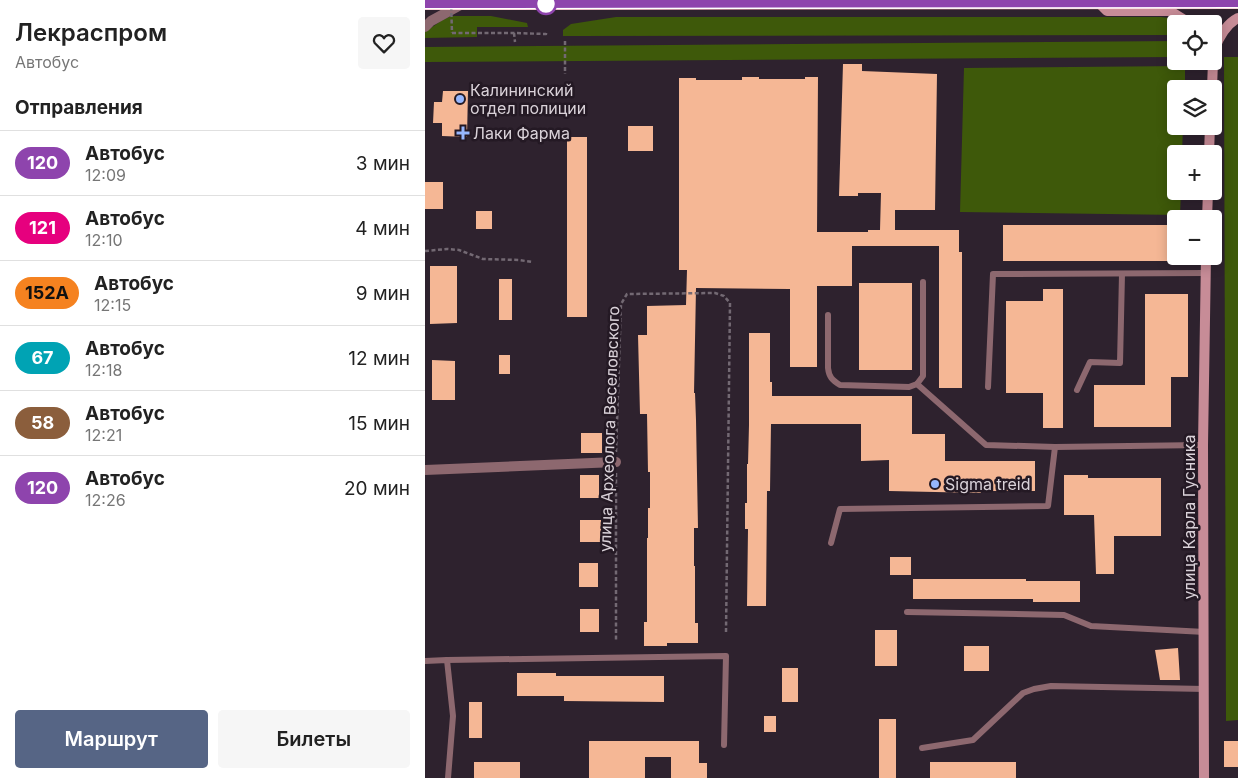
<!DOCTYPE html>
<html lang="ru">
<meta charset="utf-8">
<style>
:root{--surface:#fff;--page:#f6f6f6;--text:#222;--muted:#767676;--line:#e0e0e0;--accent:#566585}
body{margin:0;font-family:Inter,sans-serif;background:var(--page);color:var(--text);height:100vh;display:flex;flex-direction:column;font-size:19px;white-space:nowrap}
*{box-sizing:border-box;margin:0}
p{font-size:16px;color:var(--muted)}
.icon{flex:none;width:28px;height:28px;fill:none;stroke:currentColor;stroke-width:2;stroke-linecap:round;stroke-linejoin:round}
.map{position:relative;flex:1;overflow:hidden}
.drawer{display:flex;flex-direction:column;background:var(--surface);width:425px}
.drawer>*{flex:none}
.badge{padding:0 10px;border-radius:16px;font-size:18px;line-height:32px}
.controls{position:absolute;left:742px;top:15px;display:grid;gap:10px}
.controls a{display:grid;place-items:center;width:55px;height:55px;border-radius:5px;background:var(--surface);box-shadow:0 2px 12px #0003;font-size:25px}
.map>.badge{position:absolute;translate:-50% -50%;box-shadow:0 0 0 2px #fff}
h2{padding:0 15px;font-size:19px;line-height:45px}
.round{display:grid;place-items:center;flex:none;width:52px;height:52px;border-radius:5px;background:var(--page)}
.head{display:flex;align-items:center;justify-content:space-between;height:85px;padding:0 15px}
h1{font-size:24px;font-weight:600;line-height:38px}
.button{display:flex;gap:10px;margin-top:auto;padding:10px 15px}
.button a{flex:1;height:58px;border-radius:5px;background:var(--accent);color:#fff;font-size:20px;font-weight:600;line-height:58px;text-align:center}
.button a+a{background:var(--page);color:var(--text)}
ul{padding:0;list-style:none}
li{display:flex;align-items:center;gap:15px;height:65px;padding:0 15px;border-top:1px solid var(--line)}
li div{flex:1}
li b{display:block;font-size:19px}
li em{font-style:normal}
li .badge{min-width:55px;font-weight:700;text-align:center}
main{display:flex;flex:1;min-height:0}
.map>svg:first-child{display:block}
.green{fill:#3e590a}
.building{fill:#f5b795}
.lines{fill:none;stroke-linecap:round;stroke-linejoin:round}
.path{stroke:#736973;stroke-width:2.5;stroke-dasharray:4 2.5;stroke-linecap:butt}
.lane{stroke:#8d686f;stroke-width:6}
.street{stroke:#8d686f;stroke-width:10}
.secondary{stroke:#c78c97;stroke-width:10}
.primary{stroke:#f4a8b7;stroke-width:12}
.path-bridge{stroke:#736973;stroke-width:2.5;stroke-dasharray:4 2.5;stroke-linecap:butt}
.line-casing{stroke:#fff;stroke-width:11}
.line{stroke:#8e44ad;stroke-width:8}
.stop-dot{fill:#fff;stroke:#8e44ad;stroke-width:2.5}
.poi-dot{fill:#96b6fd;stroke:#241924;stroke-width:2}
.labels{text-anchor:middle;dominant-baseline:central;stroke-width:5;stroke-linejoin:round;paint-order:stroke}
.poi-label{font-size:16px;fill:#dad2d9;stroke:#241924;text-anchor:start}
.street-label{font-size:16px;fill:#dad2d9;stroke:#241924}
</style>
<main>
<section class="drawer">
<div class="head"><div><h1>Лекраспром</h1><p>Автобус</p></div><a class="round"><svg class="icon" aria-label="heart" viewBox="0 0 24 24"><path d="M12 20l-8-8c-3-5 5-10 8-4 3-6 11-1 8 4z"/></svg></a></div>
<h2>Отправления</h2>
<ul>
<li><span class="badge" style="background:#8e44ad;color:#fff">120</span><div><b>Автобус</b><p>12:09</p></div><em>3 мин</em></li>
<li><span class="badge" style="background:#e6007e;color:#fff">121</span><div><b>Автобус</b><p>12:10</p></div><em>4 мин</em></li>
<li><span class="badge" style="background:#f58220;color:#111">152A</span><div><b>Автобус</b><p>12:15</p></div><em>9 мин</em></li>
<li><span class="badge" style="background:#00a3b4;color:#fff">67</span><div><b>Автобус</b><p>12:18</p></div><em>12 мин</em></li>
<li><span class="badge" style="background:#8b5e3c;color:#fff">58</span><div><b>Автобус</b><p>12:21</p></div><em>15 мин</em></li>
<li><span class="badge" style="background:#8e44ad;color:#fff">120</span><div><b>Автобус</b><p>12:26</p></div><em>20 мин</em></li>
</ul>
<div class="button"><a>Маршрут</a><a>Билеты</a></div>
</section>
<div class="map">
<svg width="813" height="778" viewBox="0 0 813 778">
<rect width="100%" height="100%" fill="#2e222e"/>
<g class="green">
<polygon points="26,16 66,16 102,23 103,27 52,27 52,37 0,38 0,32 16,21"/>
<polygon points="191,17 736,17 744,18 755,24 751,24 751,35 138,36 138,30 146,24"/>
<polygon points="751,41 751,57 0,62 0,47"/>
<polygon points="799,57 813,57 813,720 801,721"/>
<polygon points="760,66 760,89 751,89 751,126 758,126 757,154 751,154 751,191 756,191 755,215 535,212 539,68"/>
</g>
<g class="building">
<polygon points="418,64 437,64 437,71 512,74 510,210 470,210 470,230 534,230 534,252 537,252 537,388 514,388 514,246 427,246 427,286 392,286 392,367 365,367 365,289 271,288 269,393 270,393 271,420 273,528 269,528 269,566 270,566 270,623 273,623 273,643 242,643 242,646 219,646 219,622 222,622 222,538 223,538 223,508 225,508 225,472 223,472 222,414 215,414 213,335 222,335 222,306 261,305 262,270 254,270 254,78 271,78 271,80 317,80 317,77 334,77 334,79 380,79 380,77 393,77 392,232 443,232 443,230 455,230 456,193 433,193 433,196 414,196"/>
<polygon points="18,91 43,91 42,137 17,136 17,123 8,123 9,102 17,102"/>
<rect x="203" y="126" width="25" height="25"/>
<rect x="142" y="137" width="20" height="180"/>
<rect x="0" y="182" width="18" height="27"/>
<rect x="51" y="211" width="16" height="18"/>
<rect x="578" y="225" width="173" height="36"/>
<polygon points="5,266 32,266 32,323 5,324"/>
<rect x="74" y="279" width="13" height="41"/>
<rect x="434" y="283" width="53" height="87"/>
<polygon points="618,289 638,289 638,428 618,428 618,393 581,393 581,301 618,301"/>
<polygon points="720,294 763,294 763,377 746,377 746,427 669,427 669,385 720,385"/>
<polygon points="324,333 345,333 345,382 347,382 347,396 487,396 487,434 520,434 520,461 610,461 610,491 556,491 556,493 464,491 464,460 436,461 436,424 346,424 345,491 342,491 341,606 322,606 323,529 320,529 320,503 322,503 322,464 323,464 324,425"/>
<rect x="74" y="355" width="11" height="19"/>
<polygon points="7,360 30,361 30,400 7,400"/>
<rect x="156" y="433" width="21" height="20"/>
<rect x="155" y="475" width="19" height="23"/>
<polygon points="639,475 663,475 663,478 736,478 736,536 689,536 689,574 671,574 669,515 639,515"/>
<rect x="155" y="520" width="21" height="22"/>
<rect x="465" y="557" width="21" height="18"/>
<rect x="154" y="563" width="19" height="24"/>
<polygon points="488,579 601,579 601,581 655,581 655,602 608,602 608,599 488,599"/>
<rect x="155" y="609" width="19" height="23"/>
<rect x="450" y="630" width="22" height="36"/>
<rect x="539" y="646" width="25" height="25"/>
<polygon points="753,648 755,680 735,680 730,650"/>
<rect x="357" y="668" width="16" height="34"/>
<polygon points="92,673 131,673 131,676 239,676 239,702 139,701 139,696 92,696"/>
<rect x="44" y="702" width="13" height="36"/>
<rect x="339" y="716" width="12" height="16"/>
<rect x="454" y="719" width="17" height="59"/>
<polygon points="164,741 274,741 274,763 282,763 282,778 246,778 246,757 220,757 220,778 164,778"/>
<rect x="799" y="741" width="14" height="26"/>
<rect x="49" y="762" width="46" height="16"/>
<rect x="505" y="762" width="86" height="16"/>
</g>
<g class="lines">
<g class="path">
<polyline points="27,33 89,33 121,34 121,31"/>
<polyline points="89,33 90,42"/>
<polyline points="140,41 140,74"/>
<polyline points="0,251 22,249 34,250 58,259 94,260 107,262"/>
<polyline points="191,452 196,304 202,294 290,293 299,296 305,303 301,632"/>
<polyline points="191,473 191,641"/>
</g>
<g class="lane">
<path d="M403,315V368C404,377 407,380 415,385L484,387L492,384L498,376V282"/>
<polyline points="492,384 561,445 630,447 778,445"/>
<polyline points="563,387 568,274 780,273"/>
<polyline points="652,390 665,362 695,363 697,274"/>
<polyline points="406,543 415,509 623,506 630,447"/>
<polyline points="482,612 639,615 666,626 780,632"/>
<polyline points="22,660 301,656 299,745"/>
<polyline points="0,661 22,660 28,716 23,778"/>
<polyline points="497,748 548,740 598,693 609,689 626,686 780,689"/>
</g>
<g class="street">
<polyline points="0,27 6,21 37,4"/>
<polyline points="0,470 191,462"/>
</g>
<g class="secondary">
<polyline points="675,4 682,11 745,11 766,24"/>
<path d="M789,50C794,37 801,24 813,18"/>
<polyline points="787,89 788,61"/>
<polyline points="784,154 785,126"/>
<polyline points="782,219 783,191"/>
<polyline points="779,778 778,445 781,256"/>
</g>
<polyline class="primary" points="0,4 813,3"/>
<polyline class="path-bridge" points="26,0 27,33"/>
</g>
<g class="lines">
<g class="line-casing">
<polyline id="line" points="0,4 813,3"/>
</g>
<use href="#line" class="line"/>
</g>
<circle class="stop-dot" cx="121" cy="4" r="10"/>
<g class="poi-dot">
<circle cx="35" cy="99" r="5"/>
<path d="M35.5 125.5h5v5h5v5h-5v5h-5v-5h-5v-5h5z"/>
<circle cx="510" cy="484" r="5"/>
</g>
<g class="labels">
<g class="poi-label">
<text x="45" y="90">Калининский<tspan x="45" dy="18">отдел полиции</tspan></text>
<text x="48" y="133">Лаки Фарма</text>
<text x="520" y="484">Sigma treid</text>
</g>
<g class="street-label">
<text transform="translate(184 429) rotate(-88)">улица Археолога Веселовского</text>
<text transform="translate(764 517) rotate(-90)">улица Карла Гусника</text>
</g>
</g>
</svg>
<div class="controls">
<a><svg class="icon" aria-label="locate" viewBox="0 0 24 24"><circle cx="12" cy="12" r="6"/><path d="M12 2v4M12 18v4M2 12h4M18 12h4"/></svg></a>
<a><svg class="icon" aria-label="layers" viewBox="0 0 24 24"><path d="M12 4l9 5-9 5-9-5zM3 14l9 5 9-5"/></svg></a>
<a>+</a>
<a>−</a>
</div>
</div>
</main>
